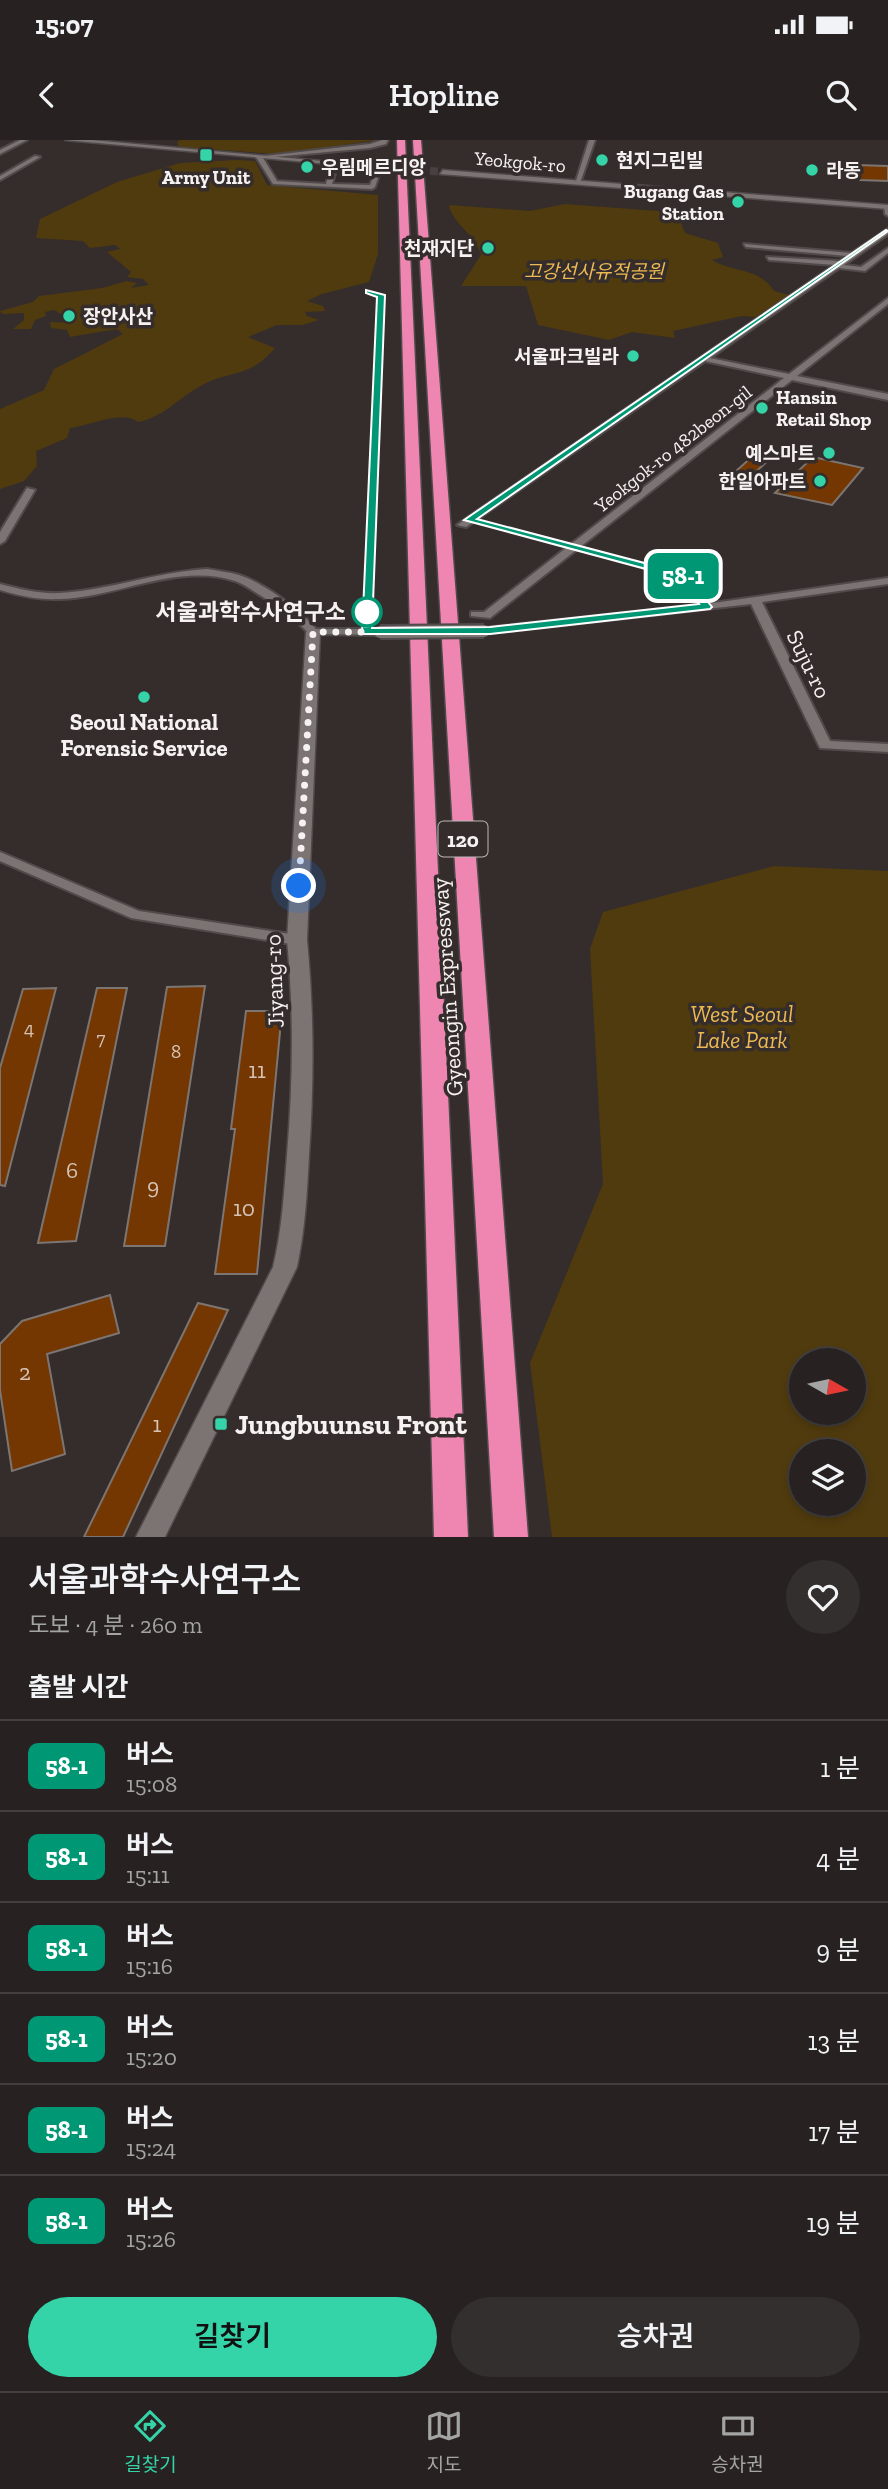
<!DOCTYPE html>
<html lang="ko">
<meta charset="utf-8">
<style>
:root{--surface:#272221;--page:#332f2e;--text:#f1f3f6;--muted:#a4a4a5;--line:#433f3f;--accent:#34d4a8}
body{margin:0;font-family:"Zilla Slab","Noto Sans KR",serif;background:var(--page);color:var(--text);height:100vh;display:flex;flex-direction:column;font-size:26px;white-space:nowrap}
*{box-sizing:border-box;margin:0}
p{font-size:23px;color:var(--muted)}
.icon{flex:none;width:38px;height:38px;fill:none;stroke:currentColor;stroke-width:2;stroke-linecap:round;stroke-linejoin:round}
.map{position:relative;height:1397px;overflow:hidden}
.side{display:flex;flex-direction:column;background:var(--surface);flex:1}
.side>*{flex:none}
.badge{padding:0 14px;border-radius:10px;font-size:24px;line-height:46px}
.needle{width:46px;rotate:99deg}
.fabs{position:absolute;left:789px;top:1208px;display:grid;gap:14px}
.fabs a{display:grid;place-items:center;width:77px;height:77px;border-radius:50%;background:var(--surface);box-shadow:0 4px 10px #0003,0 0 0 2px var(--line);font-size:35px}
.you{position:absolute;width:35px;height:35px;margin:-18px;border:5px solid #fff;border-radius:50%;background:#1a73e8;box-shadow:0 0 0 10px #1a73e833}
.map>.badge{position:absolute;translate:-50% -50%;box-shadow:0 0 0 4px #fff}
h2{padding:0 28px;font-size:26px;line-height:63px}
.round{display:grid;place-items:center;flex:none;width:74px;height:74px;border-radius:37px;background:var(--page)}
.overview{display:flex;align-items:center;justify-content:space-between;height:119px;padding:0 28px}
h1{font-size:33px;font-weight:600;line-height:52px}
.primary-button{display:flex;gap:14px;margin-top:auto;padding:14px 28px}
.primary-button a{flex:1;height:80px;border-radius:42px;background:var(--accent);color:#111;font-size:28px;font-weight:600;line-height:80px;text-align:center}
.primary-button a+a{background:var(--page);color:var(--text)}
ul{padding:0;list-style:none}
li{display:flex;align-items:center;gap:21px;height:91px;padding:0 28px;border-top:2px solid var(--line)}
li div{flex:1}
li b{display:block;font-size:26px}
li em{font-style:normal}
li .badge{min-width:77px;font-weight:700;text-align:center}
.status{display:flex;justify-content:space-between;align-items:center;height:49px;padding:0 35px;background:var(--surface);direction:ltr}
.status svg{height:19px;fill:currentColor}
header{display:flex;justify-content:space-between;align-items:center;height:91px;padding:0 28px;background:var(--surface);font-size:32px;font-weight:600}
.dock{display:flex;justify-content:space-around;align-items:center;height:98px;border-top:2px solid var(--line);background:var(--surface);font-size:19px;color:var(--muted)}
.dock a{display:grid;justify-items:center;gap:4px}
.dock .active{color:var(--accent)}
.map>svg:first-child{display:block}
.green{fill:#503b0e;fill-rule:evenodd}
.building{fill:#743702;stroke:#7c7571;stroke-width:2}
.lines{fill:none;stroke-linecap:round;stroke-linejoin:round}
.tertiary-tunnel{stroke:#484140;stroke-width:8;stroke-dasharray:8 3.5;stroke-linecap:butt}
.minor-casing{stroke:#514a4a;stroke-width:4}
.tertiary-casing{stroke:#514a4a;stroke-width:3}
.motorway-casing{stroke:#514a4a;stroke-width:3}
.minor{fill:#7c7373;fill-rule:evenodd}
.tertiary{fill:#7c7373;fill-rule:evenodd}
.motorway{fill:#ef86b2;fill-rule:evenodd}
.minor-bridge-casing{stroke:#514a4a;stroke-width:16;stroke-linecap:butt}
.minor-bridge{stroke:#7c7373;stroke-width:12}
.line{fill:#009775;stroke:#fff;stroke-width:2}
.walk{stroke:#f7f2f2;stroke-width:7;stroke-dasharray:0 12.6}
.poi-dot{fill:#34d4a8;stroke:#342d2c;stroke-width:2.5}
.stop-dot{fill:#fff;stroke:#009775;stroke-width:3.5}
.labels{text-anchor:middle;dominant-baseline:central;stroke-width:7;stroke-linejoin:round;paint-order:stroke}
.far-poi-label{font-size:19px;font-weight:bold;fill:#f7f2f2;stroke:#342d2c;text-anchor:start}
.far-street-label{font-size:19px;fill:#f7f2f2;stroke:#342d2c}
.far-park-label{font-size:19px;font-style:italic;fill:#edb952;stroke:#342d2c}
.number-label{font-size:19px;fill:#d6c3b6}
.shield{fill:#342d2c;stroke:#bcb7b7;stroke-width:2}
.shield-label{font-size:21px;font-weight:bold;fill:#f7f2f2}
.stop-label{font-size:23px;font-weight:bold;fill:#f7f2f2;stroke:#342d2c;text-anchor:end}
.street-label{font-size:23px;fill:#f7f2f2;stroke:#342d2c}
.poi-label{font-size:23px;font-weight:bold;fill:#f7f2f2;stroke:#342d2c}
.park-label{font-size:23px;font-style:italic;fill:#edb952;stroke:#342d2c}
.near-number-label{font-size:23px;fill:#d6c3b6}
.near-poi-label{font-size:28px;font-weight:bold;fill:#f7f2f2;stroke:#342d2c;text-anchor:start}
</style>
<div class="status"><b>15:07</b><svg viewBox="0 0 49 12"><path d="M0 12V9h3v3zM5 12V6h3v6zM10 12V3h3v9zM15 12V0h3v12zM26 1h20v11H26zM47 4h2v5h-2z"/></svg></div>
<header><svg class="icon" aria-label="back" viewBox="0 0 24 24"><path d="M15 5l-7 7 7 7"/></svg>Hopline<svg class="icon" aria-label="search" viewBox="0 0 24 24"><circle cx="10" cy="10" r="6"/><path d="M15 15l6 6"/></svg></header>
<div class="map">
<svg width="888" height="1397" viewBox="0 0 888 1397">
<rect width="100%" height="100%" fill="#342d2c"/>
<g class="green">
<polygon points="180,0 379,0 276,14 179,7 177,2"/>
<path d="M236,20L255,21L267,45L378,55V114L369,142L322,154L307,161L323,166L325,171L305,172L307,176L319,180L302,185H277L248,197L275,208C248,240 230,229 199,247C177,259 164,277 138,282C122,269 89,286 70,288L67,298L36,311L37,326L24,341L0,349V269L44,250L54,229L123,194L117,189L70,197L67,190L51,188L50,182L75,183L54,170L45,172L46,176L35,180L31,189H13L24,180V173L3,174L0,171L33,162L39,156L102,148L127,141L137,143L131,148L149,145L143,139L127,137L131,132L107,112L120,109L115,105L90,108L83,101L36,98L40,79L117,42L180,23Z"/>
<path d="M565,64L684,73L681,83L685,93L718,103L723,117L712,120C734,133 759,127 774,151L789,155L756,177L742,176L673,191L675,198L632,192L609,200L538,185L526,146H461L481,115C476,94 452,84 449,65L530,71Z"/>
<path d="M774,726L888,731V1397H552L530,1223L603,1044L590,809L603,772ZM802,1220H854V1272H802ZM802,1311H854V1363H802Z"/>
</g>
<g class="building">
<polygon points="856,25 888,26 888,41 860,40"/>
<polygon points="755,314 771,318 741,345 725,341"/>
<polygon points="813,317 863,328 832,365 775,353"/>
<polygon points="205,846 165,1106 124,1106 167,847"/>
<polygon points="56,848 5,1046 0,1045 0,928 23,849"/>
<polygon points="97,848 127,848 76,1101 38,1103"/>
<polygon points="246,871 282,871 257,1134 215,1134 235,989 231,989"/>
<polygon points="110,1155 119,1193 47,1214 65,1314 12,1331 0,1250 0,1204 22,1181"/>
<polygon points="198,1163 228,1170 123,1397 84,1397"/>
</g>
<g class="lines">
<polyline class="tertiary-tunnel" points="384,27 443,32"/>
<g class="minor-casing">
<g id="minor">
<polygon points="20,0 27,0 0,14 0,10"/>
<polygon points="382,0 388,0 386,4 370,8 263,18 277,41 326,44 332,23 335,21 338,23 332,44 370,45 377,27 382,26 375,47 372,49 273,44 256,17 370,4"/>
<polygon points="589,0 595,0 580,43 575,44"/>
<polygon points="35,16 40,17 0,40 0,36"/>
<polygon points="884,66 888,66 888,76 885,74"/>
<polygon points="888,89 888,94 844,125 861,127 888,108 888,113 865,131 839,128 710,218 789,234 888,158 888,164 797,236 888,254 888,260 792,240 490,478 471,476 471,472 484,472 784,238 705,221 466,387 457,385 835,125 769,120 767,117 840,121 847,116 746,107 744,104 852,113"/>
<polygon points="27,348 35,350 5,401 0,404 0,392"/>
<path d="M207,429C218,431 229,432 239,435C264,443 299,469 316,489H380L386,492L380,495L309,494C296,479 280,468 263,457C254,452 245,444 235,441C178,422 116,458 59,459C38,460 20,456 0,450V444C20,449 39,454 60,453C109,450 157,432 207,429Z"/>
<polygon points="888,438 888,444 762,462 830,601 888,604 888,612 820,608 751,464 484,494 478,491 484,488 706,464"/>
<polygon points="0,712 139,771 297,795 305,800 297,805 131,778 0,721"/>
</g>
</g>
<g class="tertiary-casing">
<g id="tertiary">
<polygon points="65,0 92,0 388,27 384,29"/>
<polygon points="443,30 888,65 888,69 440,34"/>
<path d="M313,488L320,492L307,800C314,871 314,943 309,1015C307,1053 305,1090 297,1127L165,1397H136L273,1127C282,1090 284,1053 287,1015C293,943 294,872 287,800L306,492Z"/>
</g>
</g>
<g class="motorway-casing">
<g id="motorway">
<polygon points="397,0 405,0 468,1397 434,1397"/>
<polygon points="413,0 421,0 528,1397 494,1397"/>
</g>
</g>
<use href="#minor" class="minor"/>
<use href="#tertiary" class="tertiary"/>
<use href="#motorway" class="motorway"/>
<g class="minor-bridge-casing">
<polyline id="minor-bridge" points="380,492 484,491"/>
</g>
<use href="#minor-bridge" class="minor-bridge"/>
</g>
<polygon class="line" points="886,90 888,91 477,379 686,434 712,467 710,469 490,494 362,494 377,157 366,153 366,150 385,155 372,488 490,487 699,464 679,438 464,380"/>
<g class="lines">
<polyline class="walk" points="299,746 313,492 366,492 367,472"/>
</g>
<g class="poi-dot">
<rect x="199" y="8" width="14" height="14" rx="3.5"/>
<circle cx="602" cy="20" r="7"/>
<circle cx="307" cy="27" r="7"/>
<circle cx="812" cy="30" r="7"/>
<circle cx="738" cy="62" r="7"/>
<circle cx="488" cy="108" r="7"/>
<circle cx="69" cy="176" r="7"/>
<circle cx="633" cy="216" r="7"/>
<circle cx="762" cy="268" r="7"/>
<circle cx="829" cy="313" r="7"/>
<circle cx="820" cy="341" r="7"/>
<circle cx="144" cy="557" r="7"/>
<rect x="214" y="1277" width="14" height="14" rx="3.5"/>
</g>
<circle class="stop-dot" cx="367" cy="472" r="14"/>
<g class="labels">
<g class="far-poi-label">
<text x="616" y="20">현지그린빌</text>
<text x="321" y="27">우림메르디앙</text>
<text x="826" y="30">라동</text>
<text x="206" y="37" text-anchor="middle">Army Unit</text>
<text x="724" y="51" text-anchor="end">Bugang Gas<tspan x="724" dy="22">Station</tspan></text>
<text x="474" y="108" text-anchor="end">천재지단</text>
<text x="83" y="176">장안사산</text>
<text x="619" y="216" text-anchor="end">서울파크빌라</text>
<text x="776" y="257">Hansin<tspan x="776" dy="22">Retail Shop</tspan></text>
<text x="815" y="313" text-anchor="end">예스마트</text>
<text x="806" y="341" text-anchor="end">한일아파트</text>
</g>
<g class="far-street-label">
<text transform="translate(520 22) rotate(5)">Yeokgok-ro</text>
<text transform="translate(673 309) rotate(-38)">Yeokgok-ro 482beon-gil</text>
</g>
<g class="far-park-label">
<text x="594" y="131">고강선사유적공원</text>
</g>
<g class="number-label">
<text x="29" y="888">4</text>
<text x="101" y="898">7</text>
<text x="176" y="911">8</text>
</g>
<rect class="shield" x="438.5" y="681.5" width="49" height="35" rx="5"/>
<g class="shield-label">
<text x="463" y="699">120</text>
</g>
<g class="stop-label">
<text x="346" y="472">서울과학수사연구소</text>
</g>
<g class="street-label">
<text transform="translate(809 524) rotate(64)">Suju-ro</text>
<text transform="translate(274 841) rotate(-92)">Jiyang-ro</text>
<text transform="translate(447 847) rotate(-94)">Gyeongin Expressway</text>
</g>
<g class="poi-label">
<text x="144" y="582">Seoul National<tspan x="144" dy="26">Forensic Service</tspan></text>
</g>
<g class="park-label">
<text x="742" y="874">West Seoul<tspan x="742" dy="26">Lake Park</tspan></text>
</g>
<g class="near-number-label">
<text x="257" y="930">11</text>
<text x="72" y="1030">6</text>
<text x="153" y="1046">9</text>
<text x="244" y="1068">10</text>
<text x="25" y="1232">2</text>
<text x="157" y="1284">1</text>
</g>
<g class="near-poi-label">
<text x="235" y="1284">Jungbuunsu Front</text>
</g>
</g>
</svg>
<div class="fabs">
<a><svg class="needle" viewBox="-14 -14 28 28"><path d="M0-13l5 13h-10z" fill="#e53935"/><path d="M0 13l5-13h-10z" fill="#a4a4a5"/></svg></a>
<a><svg class="icon" aria-label="layers" viewBox="0 0 24 24"><path d="M12 4l9 5-9 5-9-5zM3 14l9 5 9-5"/></svg></a>
</div>
<div class="you" style="left:299px;top:746px"></div>
<b class="badge" style="left:683px;top:436px;background:#009775;color:#fff">58-1</b>
</div>
<section class="side">
<div class="overview"><div><h1>서울과학수사연구소</h1><p>도보 · 4 분 · 260 m</p></div><a class="round"><svg class="icon" aria-label="heart" viewBox="0 0 24 24"><path d="M12 20l-8-8c-3-5 5-10 8-4 3-6 11-1 8 4z"/></svg></a></div>
<h2>출발 시간</h2>
<ul>
<li><span class="badge" style="background:#009775;color:#fff">58-1</span><div><b>버스</b><p>15:08</p></div><em>1 분</em></li>
<li><span class="badge" style="background:#009775;color:#fff">58-1</span><div><b>버스</b><p>15:11</p></div><em>4 분</em></li>
<li><span class="badge" style="background:#009775;color:#fff">58-1</span><div><b>버스</b><p>15:16</p></div><em>9 분</em></li>
<li><span class="badge" style="background:#009775;color:#fff">58-1</span><div><b>버스</b><p>15:20</p></div><em>13 분</em></li>
<li><span class="badge" style="background:#009775;color:#fff">58-1</span><div><b>버스</b><p>15:24</p></div><em>17 분</em></li>
<li><span class="badge" style="background:#009775;color:#fff">58-1</span><div><b>버스</b><p>15:26</p></div><em>19 분</em></li>
</ul>
<div class="primary-button"><a>길찾기</a><a>승차권</a></div>
</section>
<nav class="dock">
<a class="active"><svg class="icon" aria-label="directions" viewBox="0 0 24 24"><path d="M12 3l9 9-9 9-9-9zM9 14v-3h6M13 9l2 2-2 2"/></svg>길찾기</a>
<a><svg class="icon" aria-label="map" viewBox="0 0 24 24"><path d="M3 6l6-2 6 2 6-2v14l-6 2-6-2-6 2zM9 4v14M15 6v14"/></svg>지도</a>
<a><svg class="icon" aria-label="tickets" viewBox="0 0 24 24"><path d="M3 7h18v10H3zM15 7v10"/></svg>승차권</a>
</nav>
